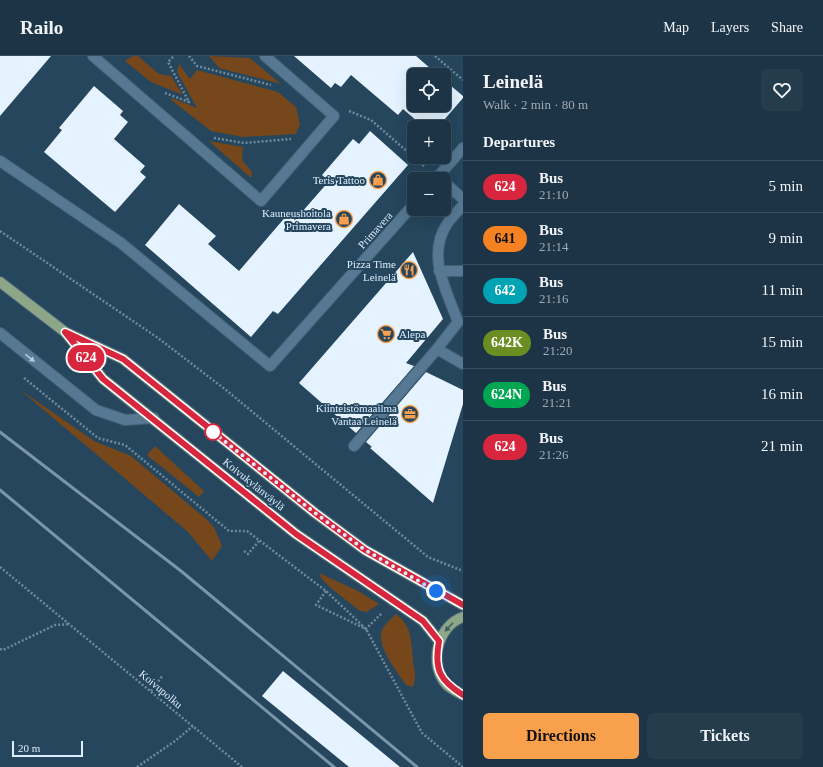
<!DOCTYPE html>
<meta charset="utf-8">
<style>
:root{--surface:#1c3446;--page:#253c4d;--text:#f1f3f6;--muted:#a0aab3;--line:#3a4f5f;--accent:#f9a04c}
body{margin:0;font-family:"Times New Roman",serif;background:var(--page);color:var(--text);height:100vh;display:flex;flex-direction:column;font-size:15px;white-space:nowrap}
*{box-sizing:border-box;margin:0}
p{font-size:13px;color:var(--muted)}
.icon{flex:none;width:22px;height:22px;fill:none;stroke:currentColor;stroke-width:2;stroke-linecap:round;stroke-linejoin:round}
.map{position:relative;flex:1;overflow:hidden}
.side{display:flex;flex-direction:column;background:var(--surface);width:360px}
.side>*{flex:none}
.badge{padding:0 8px;border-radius:13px;font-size:14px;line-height:26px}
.buttons{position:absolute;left:407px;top:12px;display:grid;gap:8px}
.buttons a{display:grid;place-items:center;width:44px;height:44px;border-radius:6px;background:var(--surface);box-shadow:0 4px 16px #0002,0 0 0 1px var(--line);font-size:20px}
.scale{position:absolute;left:12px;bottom:10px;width:71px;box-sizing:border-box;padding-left:4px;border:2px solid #dbedfc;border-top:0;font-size:11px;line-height:14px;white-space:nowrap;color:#dbedfc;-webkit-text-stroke:3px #25465d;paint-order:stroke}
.you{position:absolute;width:20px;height:20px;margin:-10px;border:3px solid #fff;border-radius:50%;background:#1a73e8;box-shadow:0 0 0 6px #1a73e833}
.map>.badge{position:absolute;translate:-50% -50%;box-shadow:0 0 0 2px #fff}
h2{padding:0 20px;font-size:15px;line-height:36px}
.round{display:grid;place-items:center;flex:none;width:42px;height:42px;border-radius:6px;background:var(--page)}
.overview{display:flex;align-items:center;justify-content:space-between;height:68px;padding:0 20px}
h1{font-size:19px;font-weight:700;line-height:30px}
.button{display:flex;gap:8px;margin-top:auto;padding:8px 20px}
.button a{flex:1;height:46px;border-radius:6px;background:var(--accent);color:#111;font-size:16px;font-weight:700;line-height:46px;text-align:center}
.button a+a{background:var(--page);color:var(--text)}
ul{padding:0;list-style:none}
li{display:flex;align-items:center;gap:12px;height:52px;padding:0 20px;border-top:1px solid var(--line)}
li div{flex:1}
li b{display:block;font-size:15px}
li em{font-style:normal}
li .badge{min-width:44px;font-weight:700;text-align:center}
header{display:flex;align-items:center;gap:24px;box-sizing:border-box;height:56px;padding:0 20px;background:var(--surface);border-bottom:1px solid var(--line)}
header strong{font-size:19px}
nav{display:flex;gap:22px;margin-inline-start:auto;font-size:14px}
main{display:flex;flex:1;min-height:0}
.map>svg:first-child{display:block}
.green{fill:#75471b}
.building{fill:#e4f3ff}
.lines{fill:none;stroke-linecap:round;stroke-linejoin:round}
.minor-casing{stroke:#456275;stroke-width:12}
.major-casing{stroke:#456275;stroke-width:12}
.path{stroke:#6f8a9d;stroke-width:2.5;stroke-dasharray:2 2;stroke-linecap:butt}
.minor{stroke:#567892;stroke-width:10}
.major{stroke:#8da688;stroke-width:10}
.rail{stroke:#7c96a9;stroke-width:3}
.oneway{fill:#b3cadc}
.oneway2{fill:#3f5e68}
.line-casing{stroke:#fff;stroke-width:9}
.line{stroke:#d7263d;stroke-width:6}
.walk{stroke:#dbedfc;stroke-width:4;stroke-dasharray:0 7.2}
.stop-dot{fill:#fff;stroke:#d7263d;stroke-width:2}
.labels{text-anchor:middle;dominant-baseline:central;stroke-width:4;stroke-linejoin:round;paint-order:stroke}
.poi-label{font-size:11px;fill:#dbedfc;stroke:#25465d;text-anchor:end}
.street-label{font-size:11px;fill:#dbedfc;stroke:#25465d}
</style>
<header>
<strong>Railo</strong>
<nav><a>Map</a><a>Layers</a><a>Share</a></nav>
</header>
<main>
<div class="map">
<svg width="463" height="711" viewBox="0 0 463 711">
<rect width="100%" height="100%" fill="#25465d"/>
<g class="green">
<polygon points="133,0 138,0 159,18 171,20 183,39 151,26 125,5"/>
<polygon points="209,0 250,2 281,28 219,12"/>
<polygon points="179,8 190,23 197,14 278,36 296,51 300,68 296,78 243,81 211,75 171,44 172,42 197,52 177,16"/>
<polygon points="209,85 243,91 242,104 252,116 251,122"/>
<polygon points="19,333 94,385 131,400 205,462 214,471 222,490 212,505 187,475"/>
<polygon points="155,390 204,435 199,441 147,399"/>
<path d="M319,517L358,535L379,548L367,556L360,555C352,548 320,526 319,517Z"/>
<path d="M396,558C412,570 411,584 413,603C414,615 417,619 413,631L406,629C397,615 374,588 383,572C386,567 392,562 396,558Z"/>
</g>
<g class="building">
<polygon points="0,0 51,0 0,60"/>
<polygon points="294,0 416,0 438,19 414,19 414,49 444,49 444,24 463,40 463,42 438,71 424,71 403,53 398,59 351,19 341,31 335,27 331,32"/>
<polygon points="94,30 123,55 120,59 128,66 114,83 145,110 140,116 146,121 115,156 44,96 62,74 59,72"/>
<polygon points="370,75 408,109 278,258 273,255 251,281 145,189 179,148 216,180 208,188 239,215 288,158 295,164 329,125 322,119 353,83 359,88"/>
<polygon points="413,196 443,263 406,307 414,310 356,377 299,327"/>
<polygon points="426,316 463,334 463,348 433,447 370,392 372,391 366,386"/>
<polygon points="283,615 400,711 349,711 262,640"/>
</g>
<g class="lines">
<g class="minor-casing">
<g id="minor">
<polyline points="93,0 261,145 334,60 265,0"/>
<polyline points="0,105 121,187 270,310 414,148"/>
<polyline points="436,123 463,92"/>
<polyline points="444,126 463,143"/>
<polyline points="439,215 463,215"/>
<polyline points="0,277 96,354 125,364 154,362"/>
<polyline points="437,293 463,308"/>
<path d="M354,390L437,293L458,266C447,235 426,200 447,168C451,162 458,155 463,149"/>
</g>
</g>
<g class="major-casing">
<g id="major">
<polyline points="0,226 65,276 123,303 315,457 365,494 463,549"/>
<polyline points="66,277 103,323 296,478 423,565 439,585"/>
<path d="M463,561C437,570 428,609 447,629C451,633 458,636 463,639"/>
</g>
</g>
<g class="path">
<polyline points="189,0 197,10 271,29"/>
<polyline points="435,0 463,24"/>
<polyline points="165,37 189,46 168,6 174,0"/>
<polyline points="349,55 371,64 425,111"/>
<polyline points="214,82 244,87 291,83"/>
<polyline points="0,175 158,282 226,334 428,501 463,515"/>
<polyline points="24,322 98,382 125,389 229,475 247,475 326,535 366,573 422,677 463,711"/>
<polyline points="244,495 248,498 259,485"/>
<polyline points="0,511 242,711"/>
<polyline points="326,535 316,549 366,573 382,557"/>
<polyline points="0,593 3,594 55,569 70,568"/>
<polyline points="151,635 163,619"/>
<polyline points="137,711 175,685 193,670"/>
</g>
<use href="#minor" class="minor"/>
<use href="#major" class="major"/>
<g class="rail">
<polyline points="0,376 181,515 417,711"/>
<polyline points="0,434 334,711"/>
</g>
</g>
<defs><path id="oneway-solid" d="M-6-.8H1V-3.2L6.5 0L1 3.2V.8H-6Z"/></defs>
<use class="oneway" href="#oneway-solid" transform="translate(30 302) rotate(39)"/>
<use class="oneway2" href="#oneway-solid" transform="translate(449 571) rotate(134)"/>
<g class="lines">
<g class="line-casing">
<path id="line" d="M463,549L365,494L315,457L123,303L65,276L103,323L296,478L423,565L439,585C434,613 439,624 463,639"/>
</g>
<use href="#line" class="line"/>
<polyline class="walk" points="213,376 208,372 315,457 365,494 436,535"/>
</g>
<defs>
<g id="shop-ring" transform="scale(0.9)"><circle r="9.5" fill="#25465d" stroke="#f9a04c" stroke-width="1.5"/><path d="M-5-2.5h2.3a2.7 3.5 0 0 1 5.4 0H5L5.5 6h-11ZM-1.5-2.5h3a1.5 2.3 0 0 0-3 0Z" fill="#f9a04c"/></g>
<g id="restaurant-ring" transform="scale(0.9)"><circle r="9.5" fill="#25465d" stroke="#f9a04c" stroke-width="1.5"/><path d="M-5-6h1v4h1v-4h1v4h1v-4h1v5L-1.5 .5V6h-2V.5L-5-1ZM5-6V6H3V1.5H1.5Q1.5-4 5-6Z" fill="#f9a04c"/></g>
<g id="supermarket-ring" transform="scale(0.9)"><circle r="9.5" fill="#25465d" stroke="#f9a04c" stroke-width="1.5"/><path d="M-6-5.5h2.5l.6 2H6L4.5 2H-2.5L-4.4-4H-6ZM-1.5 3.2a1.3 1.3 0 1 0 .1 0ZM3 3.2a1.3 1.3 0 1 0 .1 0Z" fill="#f9a04c"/></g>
<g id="office-ring" transform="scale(0.9)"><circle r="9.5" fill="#25465d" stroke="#f9a04c" stroke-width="1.5"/><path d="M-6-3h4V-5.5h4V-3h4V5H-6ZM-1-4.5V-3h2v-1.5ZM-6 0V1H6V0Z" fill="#f9a04c"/></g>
</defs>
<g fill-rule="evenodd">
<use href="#shop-ring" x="378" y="124"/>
<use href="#shop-ring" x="344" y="163"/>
<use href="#restaurant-ring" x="409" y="214"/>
<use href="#supermarket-ring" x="386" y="278"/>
<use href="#office-ring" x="410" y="358"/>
</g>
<circle class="stop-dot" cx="213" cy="376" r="8"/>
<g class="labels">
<g class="poi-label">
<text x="365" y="124">Teris Tattoo</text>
<text x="331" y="157">Kauneushoitola<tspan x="331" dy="13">Primavera</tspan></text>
<text x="396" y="208">Pizza Time<tspan x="396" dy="13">Leinelä</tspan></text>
<text x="399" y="278" text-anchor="start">Alepa</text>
<text x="397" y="352">Kiinteistömaailma<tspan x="397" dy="13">Vantaa Leinelä</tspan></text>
</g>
<g class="street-label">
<text transform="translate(375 174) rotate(-48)">Primavera</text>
<text transform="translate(254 428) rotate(39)">Koivukylänväylä</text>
<text transform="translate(161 633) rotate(40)">Koivupolku</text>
</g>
</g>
</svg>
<div class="buttons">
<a><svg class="icon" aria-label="locate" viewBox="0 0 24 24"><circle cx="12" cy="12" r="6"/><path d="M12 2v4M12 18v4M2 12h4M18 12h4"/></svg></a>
<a>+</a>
<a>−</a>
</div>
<div class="scale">20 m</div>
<div class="you" style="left:436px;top:535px"></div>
<b class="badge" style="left:86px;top:302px;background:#d7263d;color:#fff">624</b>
</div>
<section class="side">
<div class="overview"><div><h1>Leinelä</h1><p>Walk · 2 min · 80 m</p></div><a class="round"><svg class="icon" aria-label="heart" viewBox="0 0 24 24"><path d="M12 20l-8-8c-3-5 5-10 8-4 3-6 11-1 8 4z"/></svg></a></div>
<h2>Departures</h2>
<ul>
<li><span class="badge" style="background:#d7263d;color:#fff">624</span><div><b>Bus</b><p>21:10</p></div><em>5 min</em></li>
<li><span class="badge" style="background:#f58220;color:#111">641</span><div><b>Bus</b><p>21:14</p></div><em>9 min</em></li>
<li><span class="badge" style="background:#00a3b4;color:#fff">642</span><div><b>Bus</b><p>21:16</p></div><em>11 min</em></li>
<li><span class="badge" style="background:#6b8e23;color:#fff">642K</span><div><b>Bus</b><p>21:20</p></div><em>15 min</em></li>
<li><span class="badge" style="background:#00a651;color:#fff">624N</span><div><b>Bus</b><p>21:21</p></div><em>16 min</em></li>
<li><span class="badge" style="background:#d7263d;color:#fff">624</span><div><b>Bus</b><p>21:26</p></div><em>21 min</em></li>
</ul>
<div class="button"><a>Directions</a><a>Tickets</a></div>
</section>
</main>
